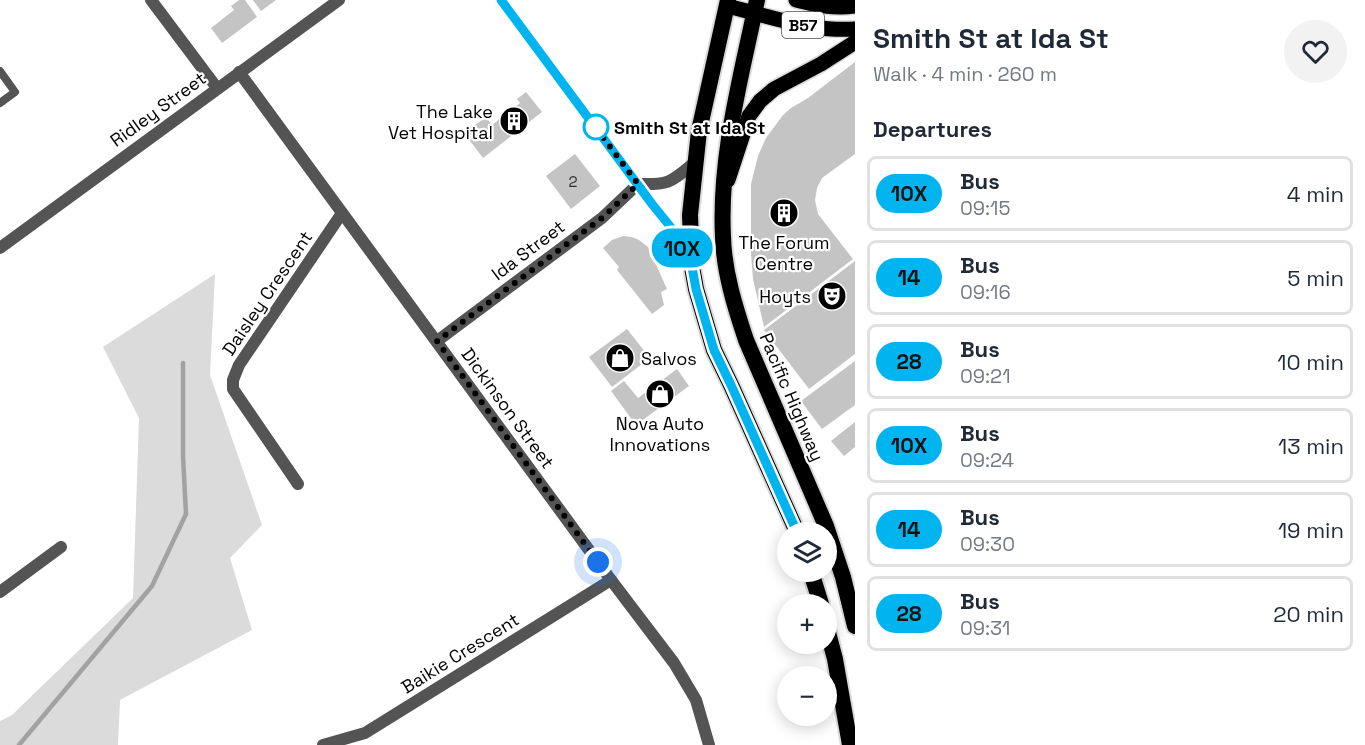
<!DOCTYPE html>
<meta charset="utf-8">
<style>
:root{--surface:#fff;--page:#f2f2f3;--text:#1f2937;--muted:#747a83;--line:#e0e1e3}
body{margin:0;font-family:"Space Grotesk",sans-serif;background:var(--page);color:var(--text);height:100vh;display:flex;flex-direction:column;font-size:22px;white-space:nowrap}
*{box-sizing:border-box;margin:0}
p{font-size:20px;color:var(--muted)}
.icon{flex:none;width:33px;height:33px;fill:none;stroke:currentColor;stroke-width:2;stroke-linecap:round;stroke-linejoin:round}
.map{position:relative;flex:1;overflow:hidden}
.side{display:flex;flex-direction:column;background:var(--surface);width:510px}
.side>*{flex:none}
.badge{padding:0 12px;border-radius:20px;font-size:21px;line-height:39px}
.buttons{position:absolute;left:777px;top:522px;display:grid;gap:12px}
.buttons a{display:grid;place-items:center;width:60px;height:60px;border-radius:50%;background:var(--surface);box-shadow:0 3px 15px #0003;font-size:30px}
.you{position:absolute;width:30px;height:30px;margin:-15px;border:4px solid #fff;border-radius:50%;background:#1a73e8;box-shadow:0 0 0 9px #1a73e833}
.map>.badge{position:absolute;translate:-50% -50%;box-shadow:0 0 0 3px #fff}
h2{padding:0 18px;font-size:22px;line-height:54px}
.round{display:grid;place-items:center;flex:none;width:63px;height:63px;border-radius:32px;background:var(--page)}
.summary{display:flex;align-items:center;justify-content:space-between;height:102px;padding:0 18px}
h1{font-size:28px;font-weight:700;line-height:45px}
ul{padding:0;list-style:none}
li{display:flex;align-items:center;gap:18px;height:75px;margin:0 12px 9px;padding:0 6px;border:3px solid var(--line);border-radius:9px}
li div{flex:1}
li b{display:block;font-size:22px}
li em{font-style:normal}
li .badge{min-width:66px;font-weight:700;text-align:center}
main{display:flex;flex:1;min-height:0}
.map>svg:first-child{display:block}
.green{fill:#dbdbdb}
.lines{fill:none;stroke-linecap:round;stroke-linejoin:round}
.stream{stroke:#a2a2a2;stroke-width:4.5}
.building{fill:#c4c4c4}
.primary-casing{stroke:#dbdbdb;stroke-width:18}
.trunk-casing{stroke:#dbdbdb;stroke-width:20}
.service{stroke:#545454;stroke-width:8}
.minor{stroke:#545454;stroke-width:12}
.tertiary{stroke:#545454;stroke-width:12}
.primary{stroke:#000;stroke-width:15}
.trunk{stroke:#000;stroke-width:16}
.line-casing{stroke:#fff;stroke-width:14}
.line{stroke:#00b5ef;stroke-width:9}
.walk{stroke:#000;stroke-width:6;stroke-dasharray:0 10.8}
.stop-dot{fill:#fff;stroke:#00b5ef;stroke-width:3}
.labels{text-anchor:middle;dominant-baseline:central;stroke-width:4.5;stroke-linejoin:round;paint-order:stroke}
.number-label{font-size:15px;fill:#313131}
.shield{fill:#fff;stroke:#4c4c4c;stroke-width:1.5}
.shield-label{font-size:16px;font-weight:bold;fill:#000}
.street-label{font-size:18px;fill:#000;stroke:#fff}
.poi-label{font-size:18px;fill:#000;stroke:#fff;text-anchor:end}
.stop-label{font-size:18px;font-weight:bold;fill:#000;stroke:#fff;text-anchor:start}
</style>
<main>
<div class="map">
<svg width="855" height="745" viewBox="0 0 855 745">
<rect width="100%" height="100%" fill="#fff"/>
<polygon class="green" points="215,274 210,375 262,525 230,558 252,630 120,700 118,745 0,745 0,721 12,715 133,598 139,418 103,347"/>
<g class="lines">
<polyline class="stream" points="19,745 152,586 186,514 183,456 183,363"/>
</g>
<g class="building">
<polygon points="239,0 245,0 257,17 222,43 211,28 234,10 231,6"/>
<polygon points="253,0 276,0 261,11"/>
<polygon points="855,62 855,154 822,178 817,188 815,200 818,214 853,259 764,327 753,279 751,254 751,184 758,156 766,138 783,115 791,108 808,98"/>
<polygon points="526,92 542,112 483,158 464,133 486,117 492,125 520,103 517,99"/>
<polygon points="575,154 600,186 571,209 546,176"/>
<polygon points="623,236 632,237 639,240 648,247 667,289 661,292 664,305 652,314 617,270 619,267 603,248 612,240"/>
<polygon points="855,261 855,354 809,389 764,330"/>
<polygon points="627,329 650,358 612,387 589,357"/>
<polygon points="855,361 855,405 822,429 801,401"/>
<polygon points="677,369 689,386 636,425 611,391 624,381 638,398"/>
<polygon points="855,422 855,447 844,456 831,441"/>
</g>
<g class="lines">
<g class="primary-casing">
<g id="primary">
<path d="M796,0C816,5 834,9 855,6"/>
<path d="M727,6C768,16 812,32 855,29"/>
<polyline points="728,180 749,116 760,101 774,89 821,64 855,42"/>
</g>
</g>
<g class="trunk-casing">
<g id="trunk">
<polyline points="728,0 699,131 690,215 692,267 696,289 714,350 731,385 797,532"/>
<path d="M757,0C741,78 719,156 723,237C724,272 735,307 746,340L826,526L843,577L855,626"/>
<polyline points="811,572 821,604"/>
<polyline points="826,625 835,659 850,745"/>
</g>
</g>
<polyline class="service" points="0,71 15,92 0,103"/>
<g class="minor">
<polyline points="151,0 217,88"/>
<polyline points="239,72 611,580 674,663 696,700 709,745"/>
<polyline points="0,248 339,0"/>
<polyline points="437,341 602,218 638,184"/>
<polyline points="298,484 233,389 233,380 239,365 342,213"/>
<polyline points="0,592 61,547"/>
<polyline points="323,745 365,733 611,580"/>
</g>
<g class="tertiary">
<polyline points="501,0 652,204 673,230 690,263"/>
<path d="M638,184C670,185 671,182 695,162"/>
</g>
<use href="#primary" class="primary"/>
<use href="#trunk" class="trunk"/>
</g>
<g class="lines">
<g class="line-casing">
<polyline id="line" points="501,0 652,204 673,230 692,267 696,289 714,350 731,385 797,532"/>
</g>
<use href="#line" class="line"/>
<polyline class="walk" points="596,127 593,124 638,184 602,218 437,341 598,562"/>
</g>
<defs>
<g id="building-disc" transform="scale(1.5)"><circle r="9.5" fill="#000" stroke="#fff"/><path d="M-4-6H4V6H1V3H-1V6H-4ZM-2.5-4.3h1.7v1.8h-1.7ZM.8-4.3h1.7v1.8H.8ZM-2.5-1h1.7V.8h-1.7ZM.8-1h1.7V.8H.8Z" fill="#fff"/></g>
<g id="theatre-disc" transform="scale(1.5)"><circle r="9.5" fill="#000" stroke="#fff"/><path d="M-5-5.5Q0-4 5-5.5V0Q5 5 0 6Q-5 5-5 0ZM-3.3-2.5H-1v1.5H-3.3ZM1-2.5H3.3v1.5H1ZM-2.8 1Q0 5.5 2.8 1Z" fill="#fff"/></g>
<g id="shop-disc" transform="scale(1.5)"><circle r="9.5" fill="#000" stroke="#fff"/><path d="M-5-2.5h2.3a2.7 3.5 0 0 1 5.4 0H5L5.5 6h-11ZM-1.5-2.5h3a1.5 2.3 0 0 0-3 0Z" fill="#fff"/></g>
</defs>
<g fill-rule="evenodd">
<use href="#building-disc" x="514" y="121"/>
<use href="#building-disc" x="784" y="213"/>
<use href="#theatre-disc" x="832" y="296"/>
<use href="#shop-disc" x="620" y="358"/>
<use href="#shop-disc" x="660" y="394"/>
</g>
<circle class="stop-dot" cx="596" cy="127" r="12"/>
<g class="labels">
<g class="number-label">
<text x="573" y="181">2</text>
</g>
<rect class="shield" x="782" y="12" width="42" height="26" rx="4.5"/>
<g class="shield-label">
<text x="803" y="25">B57</text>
</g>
<g class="street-label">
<text transform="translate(158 109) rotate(-36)">Ridley Street</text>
<text transform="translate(528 250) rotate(-37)">Ida Street</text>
<text transform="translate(267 293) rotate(-56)">Daisley Crescent</text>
<text transform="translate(792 397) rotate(67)">Pacific Highway</text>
<text transform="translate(508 408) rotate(54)">Dickinson Street</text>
<text transform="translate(460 653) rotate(-32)">Baikie Crescent</text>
</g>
<g class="poi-label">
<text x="493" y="111">The Lake<tspan x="493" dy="21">Vet Hospital</tspan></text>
<text x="784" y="242" text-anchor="middle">The Forum<tspan x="784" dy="21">Centre</tspan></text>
<text x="811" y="296">Hoyts</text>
<text x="641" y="358" text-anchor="start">Salvos</text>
<text x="660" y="423" text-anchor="middle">Nova Auto<tspan x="660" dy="21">Innovations</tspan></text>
</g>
<g class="stop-label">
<text x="614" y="127">Smith St at Ida St</text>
</g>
</g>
</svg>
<div class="buttons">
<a><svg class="icon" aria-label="layers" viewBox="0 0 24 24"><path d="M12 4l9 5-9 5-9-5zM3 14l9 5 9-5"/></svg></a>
<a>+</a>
<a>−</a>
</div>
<div class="you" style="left:598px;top:562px"></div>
<b class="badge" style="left:682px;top:248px;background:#00b5ef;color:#111">10X</b>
</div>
<section class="side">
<div class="summary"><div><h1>Smith St at Ida St</h1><p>Walk · 4 min · 260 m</p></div><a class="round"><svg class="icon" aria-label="heart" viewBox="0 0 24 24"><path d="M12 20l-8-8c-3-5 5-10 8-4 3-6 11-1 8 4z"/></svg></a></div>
<h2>Departures</h2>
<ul>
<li><span class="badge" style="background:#00b5ef;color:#111">10X</span><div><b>Bus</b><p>09:15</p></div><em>4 min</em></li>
<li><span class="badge" style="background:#00b5ef;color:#111">14</span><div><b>Bus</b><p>09:16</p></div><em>5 min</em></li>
<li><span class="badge" style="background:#00b5ef;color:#111">28</span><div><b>Bus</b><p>09:21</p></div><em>10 min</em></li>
<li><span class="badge" style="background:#00b5ef;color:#111">10X</span><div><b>Bus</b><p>09:24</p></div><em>13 min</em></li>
<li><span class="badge" style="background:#00b5ef;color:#111">14</span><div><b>Bus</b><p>09:30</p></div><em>19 min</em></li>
<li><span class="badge" style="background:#00b5ef;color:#111">28</span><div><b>Bus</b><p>09:31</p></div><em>20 min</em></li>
</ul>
</section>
</main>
